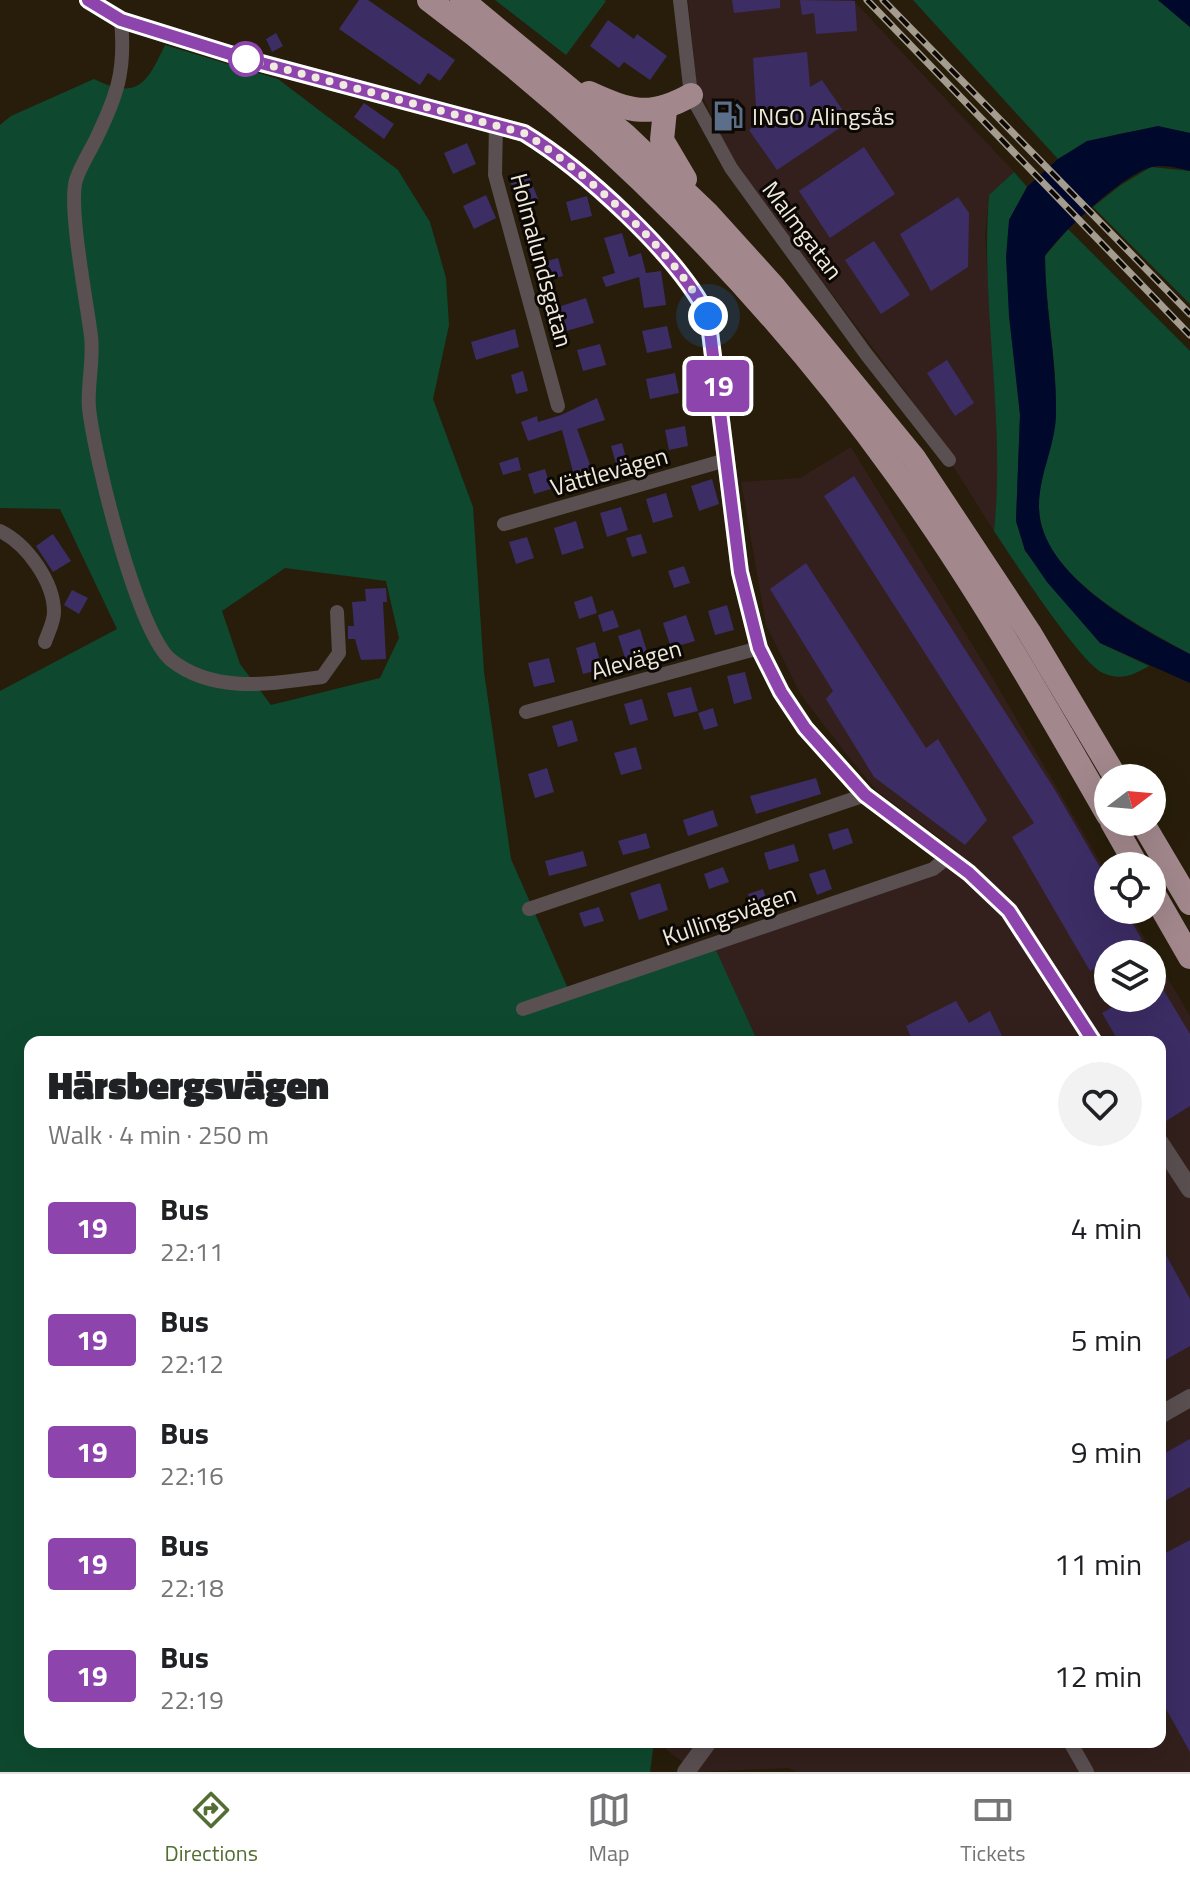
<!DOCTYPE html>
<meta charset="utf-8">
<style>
:root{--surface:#fff;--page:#f2f2f2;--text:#202124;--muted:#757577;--line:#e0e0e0;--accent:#526e32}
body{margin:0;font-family:"Titillium Web",sans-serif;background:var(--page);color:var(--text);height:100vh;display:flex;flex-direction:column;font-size:30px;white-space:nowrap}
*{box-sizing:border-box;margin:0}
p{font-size:26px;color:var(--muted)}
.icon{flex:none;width:44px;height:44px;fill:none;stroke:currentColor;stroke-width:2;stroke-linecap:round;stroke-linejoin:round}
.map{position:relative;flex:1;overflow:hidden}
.panel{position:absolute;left:24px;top:1036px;width:1142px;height:712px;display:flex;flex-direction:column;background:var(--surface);border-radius:16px;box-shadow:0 8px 32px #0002}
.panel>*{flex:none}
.badge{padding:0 16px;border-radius:6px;font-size:28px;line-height:52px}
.needle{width:52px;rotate:74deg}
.buttons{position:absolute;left:1094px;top:764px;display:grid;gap:16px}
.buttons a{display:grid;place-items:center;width:72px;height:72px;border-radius:50%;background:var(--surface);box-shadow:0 8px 32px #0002;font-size:40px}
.you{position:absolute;width:40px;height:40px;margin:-20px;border:6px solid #fff;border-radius:50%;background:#1a73e8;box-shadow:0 0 0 12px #1a73e833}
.map>.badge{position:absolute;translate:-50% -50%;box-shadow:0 0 0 4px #fff}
.round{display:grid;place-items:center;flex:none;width:84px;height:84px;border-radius:42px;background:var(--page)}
.overview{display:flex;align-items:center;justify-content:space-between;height:136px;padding:0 24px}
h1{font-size:38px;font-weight:800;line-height:60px}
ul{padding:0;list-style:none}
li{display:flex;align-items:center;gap:24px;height:112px;padding:0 24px}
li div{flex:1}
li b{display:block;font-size:30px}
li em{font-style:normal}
li .badge{min-width:88px;font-weight:700;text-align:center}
.menu{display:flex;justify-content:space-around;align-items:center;height:112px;border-top:2px solid var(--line);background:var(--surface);font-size:22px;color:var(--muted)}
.menu a{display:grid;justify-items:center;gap:4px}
.menu .active{color:var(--accent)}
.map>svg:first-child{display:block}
.industrial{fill:#33201c;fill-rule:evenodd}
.green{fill:#0e492f;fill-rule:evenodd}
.water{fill:#00082b}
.building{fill:#3c2d65}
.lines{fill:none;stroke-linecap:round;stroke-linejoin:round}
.minor{stroke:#5a4f51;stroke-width:14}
.tertiary{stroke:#5a4f51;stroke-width:18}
.trunk{stroke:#a2888d;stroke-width:24}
.rail-casing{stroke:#a49c8e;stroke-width:7}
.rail{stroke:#0c0803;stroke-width:4;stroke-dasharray:12;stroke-linecap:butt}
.line-casing{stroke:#fff;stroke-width:18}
.line{stroke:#8e44ad;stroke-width:12}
.walk{stroke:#f0e9dd;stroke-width:8;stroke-dasharray:0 14.4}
.stop-dot{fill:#fff;stroke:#8e44ad;stroke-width:4}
.labels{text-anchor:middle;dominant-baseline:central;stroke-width:6;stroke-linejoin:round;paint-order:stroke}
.poi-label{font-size:24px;fill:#f0e9dd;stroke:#0c0803;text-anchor:start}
.street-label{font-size:24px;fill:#f0e9dd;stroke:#0c0803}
</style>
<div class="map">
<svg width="1190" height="1772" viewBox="0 0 1190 1772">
<rect width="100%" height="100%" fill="#271d0a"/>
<g class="industrial">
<polygon points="688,0 853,0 1014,172 989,195 985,234 996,408 998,491 994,531 906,392 732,161 696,81"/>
<path d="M851,447L986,667L1108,875V910H1128L1190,1016V1772H797L789,1768L695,1772L657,1742H1160V1042H758L715,948L927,874L958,852L877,791L847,755L801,695L766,625L741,482L800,478ZM1108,954H1152V998H1108Z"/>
</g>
<g class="green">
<polygon points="495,0 604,0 606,1 566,55"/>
<path d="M913,0H1158L1190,27V133C1146,122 1096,136 1058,159Z"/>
<path d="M165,45L278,79L398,170L430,222L446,278L449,325L433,399L473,507L484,672L511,859L569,991L715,948L758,1042H30V1742H654L650,1772H0V691L117,629L60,509L0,508V125L11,116L94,79C138,101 147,83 165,45ZM285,568L386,581L399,638L380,678L271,705L240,664L222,611Z"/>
<polygon points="1151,167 1190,171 1190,304 1093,207 1121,185"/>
<path d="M1014,172L1027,187L1009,220L1020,415L1016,521L1025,551L1100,643L1149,666C1133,675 1121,681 1103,673C1080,663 1012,558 994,531C1006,418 980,306 989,195Z"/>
<path d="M1068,229L1190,351V654C1138,625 1039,575 1039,506C1039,473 1056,437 1056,403C1056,354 1045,305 1045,256Z"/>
</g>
<g class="water">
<polygon points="1158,0 1190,0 1190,27"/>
<path d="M1158,126L1190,133V171C1180,168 1163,164 1152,167C1124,173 1061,233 1045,256C1045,309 1057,363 1056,416C1055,446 1039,475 1039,506C1038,573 1138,628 1190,654V683L1100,643L1047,582L1025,550L1016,521L1020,415L1009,316L1006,257L1009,220L1027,187L1058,159L1087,141Z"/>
</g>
<g class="building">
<polygon points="359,0 368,0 455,60 440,81 428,73 420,85 339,29"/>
<polygon points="732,0 780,0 780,8 734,13"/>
<polygon points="800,0 855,1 857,31 816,34 814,13 802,15"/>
<polygon points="608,20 634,39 637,34 667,56 650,80 624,62 619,68 590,46"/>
<polygon points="276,33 283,46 272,52 266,39"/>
<polygon points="807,52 810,87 822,80 850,121 777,170 749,130 757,124 753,58"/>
<polygon points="364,103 394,124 384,139 354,117"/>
<polygon points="467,143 476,164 453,174 444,153"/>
<polygon points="864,147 895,194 830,238 799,191"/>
<polygon points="528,173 538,199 520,206 510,181"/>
<polygon points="486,195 496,218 474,229 463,206"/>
<polygon points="587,196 592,216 571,221 566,202"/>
<polygon points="958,197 969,213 968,267 931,291 900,234"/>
<polygon points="622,233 629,257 641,253 646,273 661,271 666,305 644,308 639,277 606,287 602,277 615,273 604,238"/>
<polygon points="874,241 910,295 881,314 845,260"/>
<polygon points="558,258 563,276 541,282 536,264"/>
<polygon points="586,298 594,323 563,332 555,308"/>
<polygon points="667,326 672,348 647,353 642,331"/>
<polygon points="515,329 519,347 476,360 471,342"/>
<polygon points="600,344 606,365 583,371 577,350"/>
<polygon points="947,360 974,403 955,416 927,373"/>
<polygon points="523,371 528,391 516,394 511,375"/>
<polygon points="675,373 679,393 650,399 646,379"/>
<polygon points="597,398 605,420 577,429 595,478 576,483 562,430 528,441 521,422 537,416 538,422 561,415"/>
<polygon points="685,426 688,446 669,450 665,430"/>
<polygon points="622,443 627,461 616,464 611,446"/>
<polygon points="518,457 521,470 503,475 499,463"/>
<polygon points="545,469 551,489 534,494 528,474"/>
<polygon points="854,476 1055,790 1108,881 1108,910 1125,910 1142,940 1119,954 1108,954 1108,960 1090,971 1012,837 1034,823 824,496"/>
<polygon points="712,479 719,504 699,511 691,486"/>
<polygon points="666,493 673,517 653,523 646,499"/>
<polygon points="621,507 628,530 607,537 600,513"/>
<polygon points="576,521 584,548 562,555 554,528"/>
<polygon points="53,534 71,561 53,572 36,546"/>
<polygon points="641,534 647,553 632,557 626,538"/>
<polygon points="527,537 534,558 516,564 509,542"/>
<polygon points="806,563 926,748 938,739 987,820 965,845 874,777 826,699 833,691 770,589"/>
<polygon points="684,566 690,583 674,588 668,571"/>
<polygon points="386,588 387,602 383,602 386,659 361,660 355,639 348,639 348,626 354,626 352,602 366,601 365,589"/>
<polygon points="72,590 88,598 79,614 64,605"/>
<polygon points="592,596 597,613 579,619 574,602"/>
<polygon points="727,605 734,630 715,635 708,611"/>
<polygon points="613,610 619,627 603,632 598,615"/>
<polygon points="686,615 695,641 671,648 663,623"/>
<polygon points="640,629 648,655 626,661 618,636"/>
<polygon points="595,642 602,669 583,674 576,648"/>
<polygon points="549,658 555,682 534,687 528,663"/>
<polygon points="745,672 752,699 734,704 727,676"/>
<polygon points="691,687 698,711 674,717 667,693"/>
<polygon points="642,699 648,720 630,725 624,704"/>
<polygon points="713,708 718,726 704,730 698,713"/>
<polygon points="572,720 578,741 558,747 552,726"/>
<polygon points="636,747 642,769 621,775 614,753"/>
<polygon points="547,768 554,792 535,798 528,774"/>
<polygon points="816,778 821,794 756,814 750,796"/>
<polygon points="713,810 718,826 688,836 683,820"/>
<polygon points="848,828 853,843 833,850 828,834"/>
<polygon points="646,833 650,848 623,855 618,841"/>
<polygon points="794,844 799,861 769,870 764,853"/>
<polygon points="583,851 587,866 549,876 545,861"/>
<polygon points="723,867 729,882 709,889 704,874"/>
<polygon points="825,869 832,889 817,895 809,874"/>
<polygon points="660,883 668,910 639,920 630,893"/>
<polygon points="763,889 770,911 755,915 748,894"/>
<polygon points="599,907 604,921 584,927 579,913"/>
<polygon points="1152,971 1190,1034 1190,1106 1166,1121 1160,1111 1160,1042 1119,1042 1102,1013 1128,998 1152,998"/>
<polygon points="956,1001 969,1023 990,1011 1005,1042 913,1042 906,1026"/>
<polygon points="1160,1244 1190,1299 1190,1346 1160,1363"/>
<polygon points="1190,1439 1190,1487 1165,1501 1160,1493 1160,1456"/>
<polygon points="1190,1540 1190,1752 1160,1698 1160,1556"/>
</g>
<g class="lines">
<g class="minor">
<polyline points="680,0 691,95 731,168 866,354 949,460"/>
<path d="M121,20C126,71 117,96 95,141C89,153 80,167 76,180C68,207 87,303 91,336C94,360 87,385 89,408C94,455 137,632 171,660C214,694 270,684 322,677L339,653L337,612"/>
<polyline points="496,123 495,175 558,406"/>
<polyline points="504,524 726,460"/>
<path d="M0,531C27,544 54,582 54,612C54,622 48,633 45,642"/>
<polyline points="526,712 759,648"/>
<polyline points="529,909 865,795"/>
<polyline points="523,1009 933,869 947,858"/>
<polyline points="1070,1742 1087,1772"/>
</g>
<g class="tertiary">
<path d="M88,0L121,20L246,59L524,133C583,169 677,255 708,316L740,572L759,648L781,692L805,728L865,795L969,873L1009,911L1094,1042"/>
<polyline points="1160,1143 1190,1189"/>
<polyline points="1160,1415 1190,1398"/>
<polyline points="686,1772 708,1742"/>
</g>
<g class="trunk">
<path d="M429,0C607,133 768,295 898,476C976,584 1042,700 1108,815"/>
<polyline points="462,0 625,135 708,214 774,287 914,458 1029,632 1116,778"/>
<path d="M589,93C631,112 650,118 691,95"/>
<polyline points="665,110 662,140 685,179"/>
<polyline points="1112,822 1137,866"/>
<polyline points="1142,822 1190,903"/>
<polyline points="1152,891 1190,957"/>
</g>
<g class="rail-casing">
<g id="rail">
<polyline points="867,0 1190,335"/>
<polyline points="883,0 1190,314"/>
</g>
</g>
<use href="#rail" class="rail"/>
</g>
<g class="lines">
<g class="line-casing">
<path id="line" d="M88,0L121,20L246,59L524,133C583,169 678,255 708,316L740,572L759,648L781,692L805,728L865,795L969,873L1009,911L1094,1042"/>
</g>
<use href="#line" class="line"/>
<path class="walk" d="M246,59L524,133C583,169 678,255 708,316"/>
</g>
<defs>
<g id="fuel-bare" transform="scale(2.4)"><path d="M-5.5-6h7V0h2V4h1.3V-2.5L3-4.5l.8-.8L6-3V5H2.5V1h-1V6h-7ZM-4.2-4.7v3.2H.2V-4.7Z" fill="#5c6f8a" stroke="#0c0803" stroke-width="2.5" paint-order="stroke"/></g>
</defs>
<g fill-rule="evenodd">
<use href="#fuel-bare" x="728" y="116"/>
</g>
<circle class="stop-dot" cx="246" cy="59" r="16"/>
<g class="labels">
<g class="poi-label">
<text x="752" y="116">INGO Alingsås</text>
</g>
<g class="street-label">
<text transform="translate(803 230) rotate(53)">Malmgatan</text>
<text transform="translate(542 260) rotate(75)">Holmalundsgatan</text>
<text transform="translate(609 471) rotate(-16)">Vättlevägen</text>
<text transform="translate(636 659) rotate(-15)">Alevägen</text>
<text transform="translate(729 915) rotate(-19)">Kullingsvägen</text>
</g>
</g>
</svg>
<div class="buttons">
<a><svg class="needle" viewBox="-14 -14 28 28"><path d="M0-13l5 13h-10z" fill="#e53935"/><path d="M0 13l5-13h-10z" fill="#757577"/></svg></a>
<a><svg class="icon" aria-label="locate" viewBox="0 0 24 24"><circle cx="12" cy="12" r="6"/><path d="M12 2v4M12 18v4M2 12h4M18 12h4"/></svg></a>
<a><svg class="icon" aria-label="layers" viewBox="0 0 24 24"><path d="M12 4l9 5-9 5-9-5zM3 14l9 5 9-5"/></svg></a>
</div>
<div class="you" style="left:708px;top:316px"></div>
<b class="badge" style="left:718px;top:386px;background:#8e44ad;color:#fff">19</b>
<section class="panel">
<div class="overview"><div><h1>Härsbergsvägen</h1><p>Walk · 4 min · 250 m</p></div><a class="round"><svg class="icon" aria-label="heart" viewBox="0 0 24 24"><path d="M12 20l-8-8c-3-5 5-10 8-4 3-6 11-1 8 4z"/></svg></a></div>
<ul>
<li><span class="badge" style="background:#8e44ad;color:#fff">19</span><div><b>Bus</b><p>22:11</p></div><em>4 min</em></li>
<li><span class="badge" style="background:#8e44ad;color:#fff">19</span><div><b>Bus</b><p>22:12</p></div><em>5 min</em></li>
<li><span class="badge" style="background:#8e44ad;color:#fff">19</span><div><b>Bus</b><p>22:16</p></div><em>9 min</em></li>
<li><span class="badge" style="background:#8e44ad;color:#fff">19</span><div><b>Bus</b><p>22:18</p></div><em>11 min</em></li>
<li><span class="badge" style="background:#8e44ad;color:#fff">19</span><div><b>Bus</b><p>22:19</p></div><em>12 min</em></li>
</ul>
</section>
</div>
<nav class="menu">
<a class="active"><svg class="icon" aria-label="directions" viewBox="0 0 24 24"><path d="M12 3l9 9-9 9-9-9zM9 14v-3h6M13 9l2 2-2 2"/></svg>Directions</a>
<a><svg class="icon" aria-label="map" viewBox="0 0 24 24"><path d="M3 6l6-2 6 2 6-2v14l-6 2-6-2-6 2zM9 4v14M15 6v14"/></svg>Map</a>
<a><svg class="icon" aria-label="tickets" viewBox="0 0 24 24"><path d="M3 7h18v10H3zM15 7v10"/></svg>Tickets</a>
</nav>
